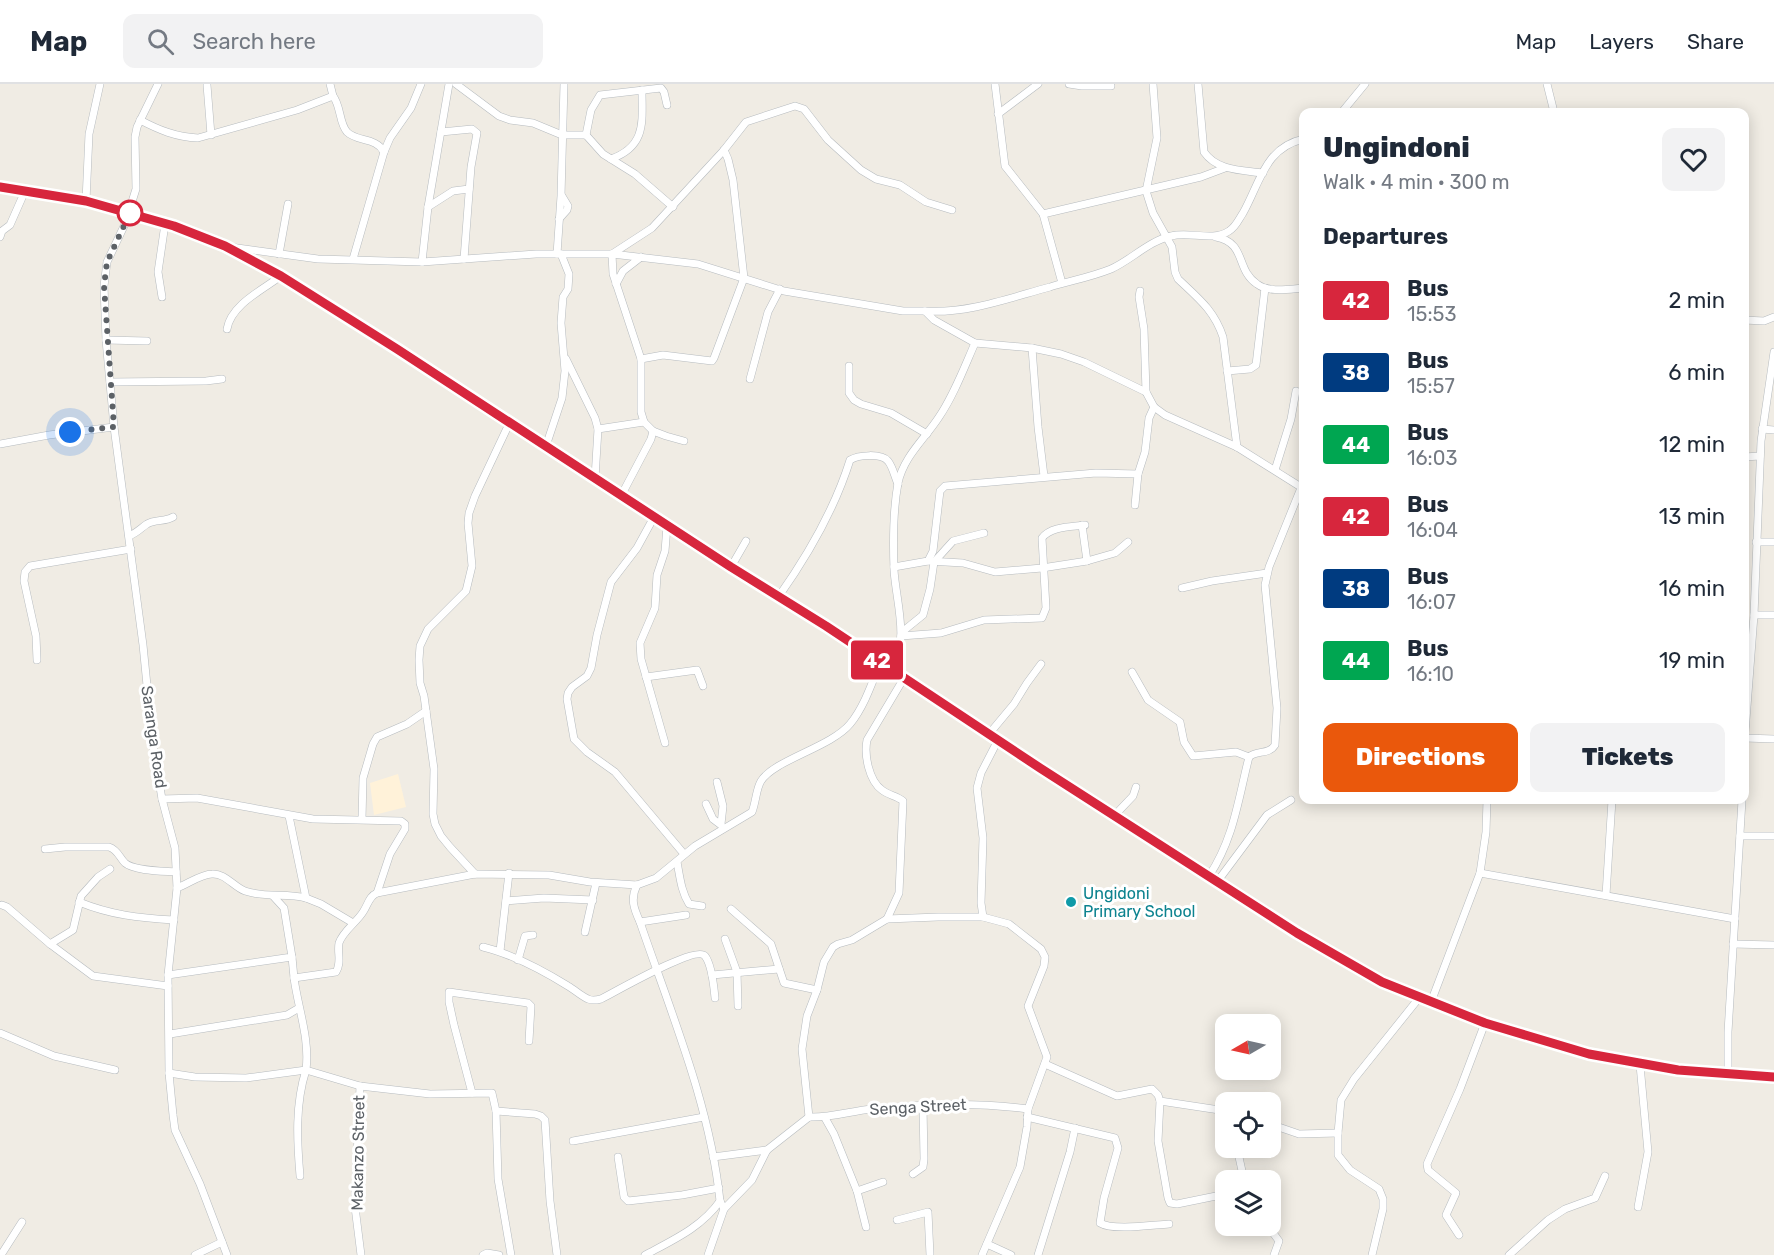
<!DOCTYPE html>
<meta charset="utf-8">
<style>
:root{--surface:#fff;--page:#f2f2f3;--text:#1f2937;--muted:#747a83;--line:#e0e1e3;--accent:#ea580c}
body{margin:0;font-family:Rubik,sans-serif;background:var(--page);color:var(--text);height:100vh;display:flex;flex-direction:column;font-size:22px;white-space:nowrap}
*{box-sizing:border-box;margin:0}
p{font-size:20px;color:var(--muted)}
.icon{flex:none;width:33px;height:33px;fill:none;stroke:currentColor;stroke-width:2;stroke-linecap:round;stroke-linejoin:round}
.map{position:relative;flex:1;overflow:hidden}
.drawer{position:absolute;left:1299px;top:24px;width:450px;height:696px;display:flex;flex-direction:column;background:var(--surface);border-radius:12px;box-shadow:0 3px 15px #0003}
.drawer>*{flex:none}
.badge{padding:0 12px;border-radius:4px;font-size:21px;line-height:39px}
.needle{width:39px;rotate:261deg}
.buttons{position:absolute;left:1215px;top:930px;display:grid;gap:12px}
.buttons a{display:grid;place-items:center;width:66px;height:66px;border-radius:12px;background:var(--surface);box-shadow:0 3px 15px #0003;font-size:30px}
.you{position:absolute;width:30px;height:30px;margin:-15px;border:4px solid #fff;border-radius:50%;background:#1a73e8;box-shadow:0 0 0 9px #1a73e833}
.map>.badge{position:absolute;translate:-50% -50%;box-shadow:0 0 0 3px #fff}
h2{padding:0 24px;font-size:22px;line-height:54px}
.round{display:grid;place-items:center;flex:none;width:63px;height:63px;border-radius:12px;background:var(--page)}
.overview{display:flex;align-items:center;justify-content:space-between;height:102px;padding:0 24px}
h1{font-size:28px;font-weight:800;line-height:45px}
.button{display:flex;gap:12px;margin-top:auto;padding:12px 24px}
.button a{flex:1;height:69px;border-radius:12px;background:var(--accent);color:#fff;font-size:24px;font-weight:800;line-height:69px;text-align:center}
.button a+a{background:var(--page);color:var(--text)}
ul{padding:0;list-style:none}
li{display:flex;align-items:center;gap:18px;height:72px;padding:0 24px}
li div{flex:1}
li b{display:block;font-size:22px}
li em{font-style:normal}
li .badge{min-width:66px;font-weight:700;text-align:center}
header{display:flex;align-items:center;gap:36px;box-sizing:border-box;height:84px;padding:0 30px;background:var(--surface);border-bottom:2px solid var(--line)}
header strong{font-size:28px}
nav{display:flex;gap:33px;margin-inline-start:auto;font-size:21px}
.search{width:420px;height:54px;background:var(--page);display:flex;align-items:center;gap:15px;box-sizing:border-box;padding:0 21px;border-radius:12px;color:var(--muted);font-size:22px}
.map>svg:first-child{display:block}
.commercial{fill:#fff2d9}
.lines{fill:none;stroke-linecap:round;stroke-linejoin:round}
.minor-casing{stroke:#b6bbbf;stroke-width:8}
.major-casing{stroke:#fdb84f;stroke-width:10}
.minor{stroke:#fff;stroke-width:7}
.major{stroke:#ffe7a9;stroke-width:8}
.line-casing{stroke:#fff;stroke-width:14}
.line{stroke:#d7263d;stroke-width:9}
.walk{stroke:#5c6166;stroke-width:6;stroke-dasharray:0 10.8}
.stop-dot{fill:#fff;stroke:#d7263d;stroke-width:3}
.culture-dot{fill:#0f9aa8;stroke:#fff;stroke-width:2}
.labels{text-anchor:middle;dominant-baseline:central;stroke-width:6;stroke-linejoin:round;paint-order:stroke}
.street-label{font-size:16px;fill:#5c6166;stroke:#fff}
.culture-label{font-size:16px;fill:#0d838f;stroke:#fff;text-anchor:start}
</style>
<header>
<strong>Map</strong>
<div class="search"><svg class="icon" aria-label="search" viewBox="0 0 24 24"><circle cx="10" cy="10" r="6"/><path d="M15 15l6 6"/></svg>Search here</div>
<nav><a>Map</a><a>Layers</a><a>Share</a></nav>
</header>
<div class="map">
<svg width="1774" height="1171" viewBox="0 0 1774 1171">
<rect width="100%" height="100%" fill="#f0ece4"/>
<polygon class="commercial" points="398,690 406,723 374,731 370,699"/>
<g class="lines">
<g class="minor-casing">
<g id="minor">
<polyline points="158,0 137,43 135,53 136,105 125,140 107,178 104,202 106,256 114,343 143,561 153,662 162,715 175,764 177,804 168,891 169,989 173,1031 175,1046 200,1100 227,1171"/>
<polyline points="330,0 333,12"/>
<polyline points="456,0 499,32 510,36 533,39 562,51 586,51 591,26 600,11 661,4 664,8 667,21"/>
<polyline points="995,0 1005,82 1043,130 1062,199"/>
<polyline points="1069,0 1082,2 1111,2"/>
<path d="M1153,0L1157,54L1146,107L1153,129L1172,163L1175,188L1178,195C1198,214 1214,226 1223,253L1237,363"/>
<path d="M1198,0L1204,68C1217,87 1242,86 1263,89"/>
<polyline points="1547,0 1554,28"/>
<polyline points="207,1 211,51"/>
<polyline points="1342,28 1365,0"/>
<polyline points="998,30 1038,0"/>
<path d="M140,36C159,46 176,53 198,54L297,26L333,12C341,22 339,39 347,48C357,58 376,53 384,68"/>
<polyline points="441,48 472,45 477,49 471,83 464,175"/>
<polyline points="586,51 603,70 635,90 673,123"/>
<path d="M611,75C647,62 642,37 642,6"/>
<polyline points="86,117 89,50 100,0"/>
<polyline points="428,123 453,107 469,105"/>
<polyline points="1043,130 1201,93 1225,84"/>
<polyline points="559,135 567,126 568,122 562,112"/>
<polyline points="0,153 2,147 10,141 25,107"/>
<path d="M1216,153C1247,159 1235,185 1257,200C1269,209 1289,205 1304,204"/>
<polyline points="230,163 318,175 422,178 536,170 612,170 613,190 641,275 641,328 644,338 653,347 651,355 621,412"/>
<polyline points="279,170 288,120"/>
<polyline points="557,170 561,112 564,0"/>
<polyline points="612,170 652,144 724,66 746,38 795,22 804,25 828,56 861,86 876,95 900,101 926,118 952,126"/>
<polyline points="612,170 698,180 784,207 903,227 925,227 934,236 975,259"/>
<polyline points="353,175 384,68 390,54 411,24 421,0"/>
<polyline points="422,178 428,123 449,0"/>
<polyline points="616,200 623,187 641,173"/>
<polyline points="1140,207 1139,213 1144,245 1146,308"/>
<polyline points="162,213 158,188 165,140"/>
<path d="M925,227C967,230 1009,214 1050,203C1070,197 1091,193 1111,185C1131,176 1149,157 1171,152C1190,147 1212,158 1229,147C1236,143 1239,135 1243,129C1260,99 1265,63 1304,55"/>
<polyline points="1744,236 1764,237 1774,233"/>
<path d="M227,245C231,221 262,206 281,192"/>
<polyline points="106,256 147,257"/>
<polyline points="1032,264 1038,343 1044,392"/>
<polyline points="566,275 595,334 598,345 595,394"/>
<polyline points="641,275 663,271 712,277 714,274 744,194 733,96 728,75 724,66"/>
<polyline points="849,282 849,309 854,316 861,320 891,329 927,350"/>
<polyline points="1227,287 1250,285 1256,281 1265,204"/>
<polyline points="750,295 768,228 780,205"/>
<polyline points="110,298 206,297 222,295"/>
<polyline points="598,345 644,338"/>
<polyline points="1762,345 1774,346"/>
<polyline points="653,347 666,352 684,357"/>
<polyline points="0,360 49,351 114,343"/>
<polyline points="546,362 562,314 565,287 561,239 563,213 568,205 569,190 561,170"/>
<polyline points="1744,373 1760,372"/>
<polyline points="1275,386 1291,335 1296,307"/>
<polyline points="1135,421 1138,390"/>
<polyline points="654,433 637,464 611,498 597,551 591,584 587,592 572,603 568,609 567,615 574,655 587,668 615,688 684,770"/>
<polyline points="1082,441 1087,477"/>
<path d="M129,452C137,449 141,444 147,440C155,435 165,438 173,433"/>
<polyline points="1756,458 1774,458"/>
<polyline points="928,477 963,479 995,488 1042,484 1087,477 1115,469 1128,458"/>
<polyline points="731,483 746,457"/>
<polyline points="894,483 928,477 933,467 940,407 945,402 1096,389 1138,390 1145,368 1149,334 1154,323"/>
<polyline points="1182,504 1212,497 1267,489"/>
<path d="M779,512C808,471 835,424 850,376C858,371 881,369 888,377C893,383 895,394 898,400"/>
<polyline points="1754,531 1774,531"/>
<polyline points="902,548 923,531 930,505 934,478 953,457 984,449"/>
<path d="M901,552L941,549L984,536L1042,534L1046,524L1042,454C1051,442 1072,443 1085,441"/>
<polyline points="37,576 36,552 24,497 25,488 30,482 131,465"/>
<path d="M891,585C910,557 896,518 894,486C893,459 893,426 898,399C904,372 924,356 939,333C954,311 964,284 975,259L1032,264L1061,270L1084,278L1146,308L1154,323L1165,331L1237,363L1304,405"/>
<polyline points="1132,588 1148,616 1180,638 1184,658 1193,672 1236,668 1249,673"/>
<polyline points="646,593 697,586 703,602"/>
<polyline points="989,650 1014,620 1027,599 1041,580"/>
<polyline points="1745,654 1774,655"/>
<polyline points="665,659 641,575 640,559 655,524 657,491 665,467 667,442"/>
<polyline points="1744,662 1754,531 1761,357 1774,268"/>
<polyline points="717,698 723,722 721,740"/>
<polyline points="162,715 197,714 313,735 401,737 405,740 405,745 390,770 377,809"/>
<polyline points="706,720 713,735 721,741"/>
<polyline points="289,732 306,814 321,820 353,839"/>
<polyline points="1114,732 1133,712 1136,703"/>
<polyline points="362,735 363,694 373,660 377,653 407,640 426,627"/>
<polyline points="1740,752 1774,752"/>
<path d="M45,765L65,763H109C118,766 119,773 125,779C134,787 164,787 176,788"/>
<path d="M677,778C680,793 681,807 689,820L702,822"/>
<polyline points="1480,789 1735,835"/>
<polyline points="475,790 450,763 441,752 435,740 433,730 434,685 424,612 420,599 419,576 420,562 428,545 466,507 472,482 468,439 469,429 475,412 509,340"/>
<path d="M1209,792C1234,754 1238,716 1249,673C1256,666 1269,671 1275,661L1277,624L1265,501L1269,483L1301,404"/>
<polyline points="1217,798 1267,731 1291,716"/>
<path d="M637,801C630,815 634,825 640,838C671,929 710,1021 720,1117L724,1125"/>
<path d="M177,804C188,800 201,790 212,790C225,789 234,803 245,807C265,814 286,809 306,814"/>
<polyline points="1606,811 1612,716"/>
<polyline points="506,817 544,814 593,816"/>
<path d="M79,818C111,831 139,834 174,836"/>
<polyline points="2,821 7,823 50,860 93,892 168,902"/>
<polyline points="731,825 771,860 784,899 817,906"/>
<polyline points="983,833 981,819 983,754 977,704 981,689 998,656"/>
<polyline points="887,835 938,833 983,833 1009,840 1041,865 1045,873 1044,882 1028,922 1047,973 1028,1025 1027,1043 1020,1083 982,1171"/>
<polyline points="640,838 686,831"/>
<polyline points="585,848 596,799"/>
<polyline points="725,855 737,888 738,922"/>
<polyline points="50,860 73,846 81,812 98,793 110,785"/>
<polyline points="1733,860 1774,861"/>
<path d="M483,863C512,870 542,886 568,902C575,906 581,912 588,915C592,917 597,916 601,915C615,908 696,861 705,872C712,881 714,903 715,914"/>
<polyline points="500,867 509,789"/>
<polyline points="292,873 294,894"/>
<polyline points="518,876 525,852 533,851"/>
<polyline points="168,891 292,873 284,824 273,812"/>
<polyline points="712,891 779,885"/>
<polyline points="1431,918 1480,789 1486,748 1487,716"/>
<polyline points="0,949 54,972 115,986"/>
<polyline points="170,950 287,931 299,924"/>
<polyline points="1045,980 1117,1012 1152,1005 1158,1011 1160,1017 1226,1027"/>
<path d="M169,989L195,993L246,994L306,986C295,1020 297,1057 300,1092"/>
<polyline points="1728,990 1728,948 1742,716"/>
<polyline points="360,1002 355,1123 361,1171"/>
<polyline points="472,1009 454,941 449,918 449,908 528,919 531,922 529,957"/>
<polyline points="1160,1017 1158,1057 1168,1114 1170,1119 1177,1120 1226,1110"/>
<polyline points="496,1027 498,1095 511,1171"/>
<path d="M809,1033L802,965L807,932L817,906L824,878L833,863L838,860L852,856L887,835L899,809L903,717C897,712 888,711 882,706C869,697 864,671 867,656L904,594"/>
<path d="M809,1033C830,1034 851,1027 872,1025C925,1020 975,1018 1028,1025"/>
<path d="M1027,1033L1115,1054L1118,1064L1104,1114L1100,1139C1113,1147 1152,1141 1169,1140"/>
<polyline points="825,1034 834,1050 857,1107 883,1098"/>
<polyline points="1270,1040 1299,1050 1338,1049"/>
<polyline points="573,1057 704,1033"/>
<polyline points="1237,1064 1244,1096"/>
<polyline points="618,1073 624,1113 628,1117 682,1111 719,1104"/>
<polyline points="713,1073 767,1066"/>
<polyline points="913,1090 923,1083 924,1075 923,1022"/>
<polyline points="857,1107 866,1143"/>
<polyline points="1638,1123 1648,1068 1640,981"/>
<polyline points="897,1136 928,1128 930,1171"/>
<polyline points="1268,1142 1279,1157 1274,1171"/>
<polyline points="1459,1151 1446,1131 1456,1109 1428,1086 1427,1080 1460,1005 1485,939"/>
<polyline points="987,1160 1011,1171"/>
<polyline points="1,1171 22,1138"/>
<polyline points="195,1171 222,1158"/>
<polyline points="483,1171 487,1169 499,1171"/>
<path d="M557,1171L550,1117L545,1036L541,1032L535,1030L496,1027L492,1009L430,1010L360,1002L306,986C310,955 298,924 294,894L336,888C342,878 337,869 339,859C343,847 357,838 363,828C368,821 369,812 377,809L475,790L549,791L590,798L637,801L656,794L695,762L752,728C756,718 756,705 761,697C774,676 831,663 850,640C864,623 872,599 880,579"/>
<path d="M645,1171C673,1156 702,1143 720,1117"/>
<polyline points="708,1171 724,1125 752,1096 767,1066 809,1033"/>
<polyline points="1038,1171 1070,1068 1075,1044"/>
<polyline points="1372,1171 1383,1125 1383,1115 1379,1105 1350,1086 1338,1071 1338,1049 1341,1016 1354,995 1419,914"/>
<polyline points="1509,1171 1548,1136 1565,1125 1595,1114 1605,1092"/>
</g>
</g>
<g class="major-casing">
<polyline id="major" points="0,103 97,120 174,142 225,162 281,192 397,265 731,483 826,542 1040,684 1297,850 1382,898 1485,939 1589,970 1678,986 1774,993"/>
</g>
<use href="#minor" class="minor"/>
<use href="#major" class="major"/>
</g>
<g class="lines">
<g class="line-casing">
<polyline id="line" points="0,103 86,117 174,142 225,162 281,192 397,265 731,483 826,542 1040,684 1297,849 1382,898 1485,939 1589,970 1678,986 1774,993"/>
</g>
<use href="#line" class="line"/>
<polyline class="walk" points="70,348 114,343 104,202 107,178 130,129"/>
</g>
<circle class="stop-dot" cx="130" cy="129" r="12"/>
<circle class="culture-dot" cx="1071" cy="818" r="6"/>
<g class="labels">
<g class="street-label">
<text transform="translate(154 653) rotate(82)">Saranga Road</text>
<text transform="translate(918 1023) rotate(-3)">Senga Street</text>
<text transform="translate(358 1069) rotate(-89)">Makanzo Street</text>
</g>
<g class="culture-label">
<text x="1083" y="809">Ungidoni<tspan x="1083" dy="18">Primary School</tspan></text>
</g>
</g>
</svg>
<div class="buttons">
<a><svg class="needle" viewBox="-14 -14 28 28"><path d="M0-13l5 13h-10z" fill="#e53935"/><path d="M0 13l5-13h-10z" fill="#747a83"/></svg></a>
<a><svg class="icon" aria-label="locate" viewBox="0 0 24 24"><circle cx="12" cy="12" r="6"/><path d="M12 2v4M12 18v4M2 12h4M18 12h4"/></svg></a>
<a><svg class="icon" aria-label="layers" viewBox="0 0 24 24"><path d="M12 4l9 5-9 5-9-5zM3 14l9 5 9-5"/></svg></a>
</div>
<div class="you" style="left:70px;top:348px"></div>
<b class="badge" style="left:877px;top:576px;background:#d7263d;color:#fff">42</b>
<section class="drawer">
<div class="overview"><div><h1>Ungindoni</h1><p>Walk · 4 min · 300 m</p></div><a class="round"><svg class="icon" aria-label="heart" viewBox="0 0 24 24"><path d="M12 20l-8-8c-3-5 5-10 8-4 3-6 11-1 8 4z"/></svg></a></div>
<h2>Departures</h2>
<ul>
<li><span class="badge" style="background:#d7263d;color:#fff">42</span><div><b>Bus</b><p>15:53</p></div><em>2 min</em></li>
<li><span class="badge" style="background:#003b80;color:#fff">38</span><div><b>Bus</b><p>15:57</p></div><em>6 min</em></li>
<li><span class="badge" style="background:#00a651;color:#fff">44</span><div><b>Bus</b><p>16:03</p></div><em>12 min</em></li>
<li><span class="badge" style="background:#d7263d;color:#fff">42</span><div><b>Bus</b><p>16:04</p></div><em>13 min</em></li>
<li><span class="badge" style="background:#003b80;color:#fff">38</span><div><b>Bus</b><p>16:07</p></div><em>16 min</em></li>
<li><span class="badge" style="background:#00a651;color:#fff">44</span><div><b>Bus</b><p>16:10</p></div><em>19 min</em></li>
</ul>
<div class="button"><a>Directions</a><a>Tickets</a></div>
</section>
</div>
